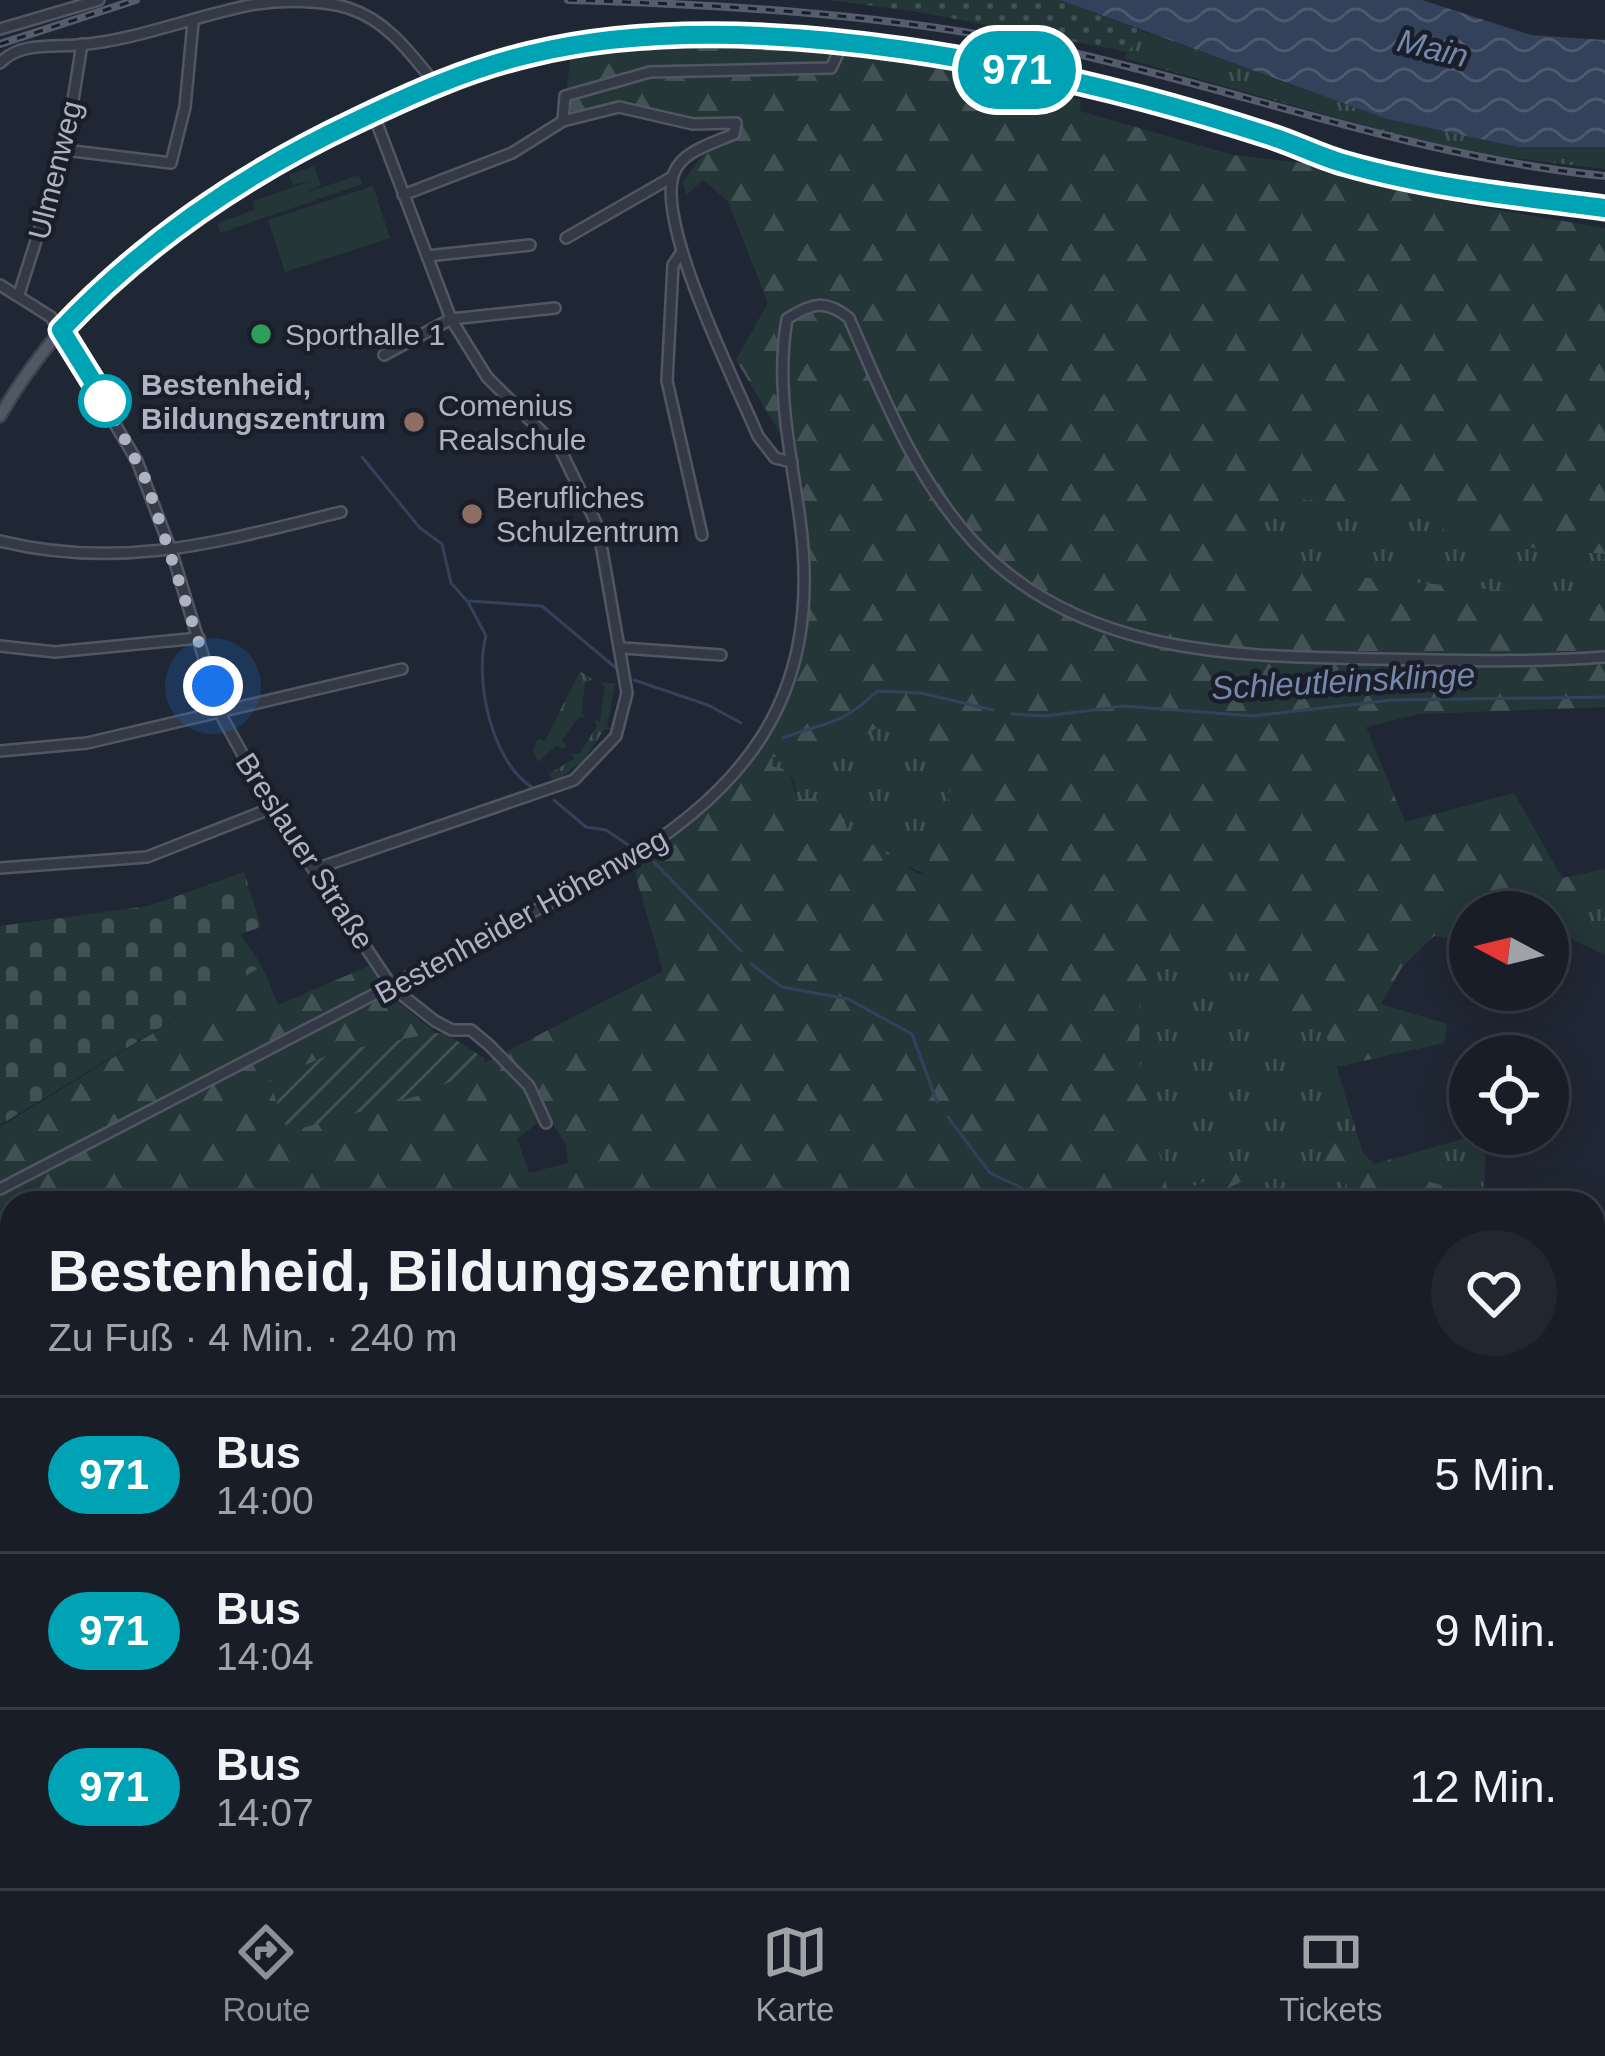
<!DOCTYPE html>
<html lang="de">
<meta charset="utf-8">
<style>
:root{--surface:#181d27;--page:#21262f;--text:#f1f3f6;--muted:#9fa2a7;--line:#363b44;--accent:#8c9099}
body{margin:0;font-family:Arial,sans-serif;background:var(--page);color:var(--text);height:100vh;display:flex;flex-direction:column;font-size:45px;white-space:nowrap}
*{box-sizing:border-box;margin:0}
p{font-size:39px;color:var(--muted)}
.icon{flex:none;width:66px;height:66px;fill:none;stroke:currentColor;stroke-width:2;stroke-linecap:round;stroke-linejoin:round}
.map{position:relative;flex:1;overflow:hidden}
.panel{position:absolute;left:0px;top:1191px;width:1605px;height:699px;display:flex;flex-direction:column;background:var(--surface);border-radius:36px 36px 0 0;box-shadow:0 6px 30px #0003,0 0 0 3px var(--line)}
.panel>*{flex:none}
.badge{padding:0 24px;border-radius:39px;font-size:42px;line-height:78px}
.needle{width:78px;rotate:277deg}
.buttons{position:absolute;left:1449px;top:891px;display:grid;gap:24px}
.buttons a{display:grid;place-items:center;width:120px;height:120px;border-radius:50%;background:var(--surface);box-shadow:0 6px 30px #0003,0 0 0 3px var(--line);font-size:60px}
.you{position:absolute;width:60px;height:60px;margin:-30px;border:9px solid #fff;border-radius:50%;background:#1a73e8;box-shadow:0 0 0 18px #1a73e833}
.map>.badge{position:absolute;translate:-50% -50%;box-shadow:0 0 0 6px #fff}
.round{display:grid;place-items:center;flex:none;width:126px;height:126px;border-radius:63px;background:var(--page)}
.overview{display:flex;align-items:center;justify-content:space-between;height:204px;padding:0 48px}
h1{font-size:57px;font-weight:700;line-height:90px}
ul{padding:0;list-style:none}
li{display:flex;align-items:center;gap:36px;height:156px;padding:0 48px;border-top:3px solid var(--line)}
li div{flex:1}
li b{display:block;font-size:45px}
li em{font-style:normal}
li .badge{min-width:132px;font-weight:700;text-align:center}
.menu{display:flex;justify-content:space-around;align-items:center;height:168px;border-top:3px solid var(--line);background:var(--surface);font-size:33px;color:var(--muted)}
.menu a{display:grid;justify-items:center;gap:6px}
.menu .current{color:var(--accent)}
.map>svg:first-child{display:block}
.grass{fill:url(#grass-tufts)}
.forest{fill:url(#forest-firs);fill-rule:evenodd}
.cemetery{fill:url(#cemetery-stones)}
.park{fill:url(#park-dots)}
.garden{fill:url(#garden-furrows)}
.pitch{fill:#253638}
.water{fill:url(#water-waves)}
.lines{fill:none;stroke-linecap:round;stroke-linejoin:round}
.stream{stroke:#34415b;stroke-width:3}
.minor-casing{stroke:#515663;stroke-width:14}
.major-casing{stroke:#3d424f;stroke-width:15}
.minor{stroke:#333945;stroke-width:9}
.major{stroke:#515865;stroke-width:10}
.rail-casing{stroke:#555d6c;stroke-width:8}
.rail{stroke:#191e2a;stroke-width:3;stroke-dasharray:9;stroke-linecap:butt}
.line-casing{stroke:#fff;stroke-width:27}
.line{stroke:#00a3b4;stroke-width:18}
.walk{stroke:#adb3c2;stroke-width:12;stroke-dasharray:0 21.6}
.leisure-dot{fill:#2e9e5b;stroke:#191e2a;stroke-width:4.5}
.stop-dot{fill:#fff;stroke:#00a3b4;stroke-width:6}
.education-dot{fill:#8d6e63;stroke:#191e2a;stroke-width:4.5}
.labels{text-anchor:middle;dominant-baseline:central;stroke-width:9;stroke-linejoin:round;paint-order:stroke}
.street-label{font-size:30px;fill:#adb3c2;stroke:#191e2a}
.poi-label{font-size:30px;fill:#adb3c2;stroke:#191e2a;text-anchor:start}
.stop-label{font-size:30px;font-weight:bold;fill:#adb3c2;stroke:#191e2a;text-anchor:start}
.water-label{font-size:33px;font-style:italic;fill:#7688aa;stroke:#191e2a}
</style>
<div class="map">
<svg width="1605" height="1888" viewBox="0 0 1605 1888">
<defs>
<pattern id="grass-tufts" width="24" height="20" patternUnits="userSpaceOnUse" patternTransform="scale(3)"><rect width="24" height="20" fill="#253638"/><path d="M3 7l-1-3M5 7V3M7 7l1-3M15 17l-1-3M17 17v-4M19 17l1-3" fill="none" stroke="#425153"/></pattern>
<pattern id="forest-firs" width="22" height="20" patternUnits="userSpaceOnUse" patternTransform="scale(3)"><rect width="22" height="20" fill="#253638"/><path d="M5 1l3.5 6h-7zM16 11l3.5 6h-7z" fill="#425153"/></pattern>
<pattern id="cemetery-stones" width="16" height="16" patternUnits="userSpaceOnUse" patternTransform="scale(3)"><rect width="16" height="16" fill="#253638"/><path d="M2 7V4a2 2 0 0 1 4 0v3zM10 15v-3a2 2 0 0 1 4 0v3z" fill="#425153"/></pattern>
<pattern id="park-dots" width="8" height="8" patternUnits="userSpaceOnUse" patternTransform="scale(3)"><rect width="8" height="8" fill="#253638"/><path d="M2 2h.1M6 6h.1" fill="none" stroke="#425153" stroke-width="1.8" stroke-linecap="round"/></pattern>
<pattern id="garden-furrows" width="10" height="10" patternUnits="userSpaceOnUse" patternTransform="scale(3)"><rect width="10" height="10" fill="#253638"/><path d="M-1 1l2-2M0 10L10 0M9 11l2-2" fill="none" stroke="#425153"/></pattern>
<pattern id="water-waves" width="16" height="10" patternUnits="userSpaceOnUse" patternTransform="scale(3)"><rect width="16" height="10" fill="#34415b"/><path d="M0 5q4-4 8 0t8 0" fill="none" stroke="#4f5a71"/></pattern>
</defs>
<rect width="100%" height="100%" fill="#202734"/>
<g class="grass">
<polygon points="1143,31 1387,119 1518,147 1605,147 1605,169 1455,151 1124,58"/>
<polygon points="1288,498 1445,511 1443,540 1605,554 1605,600 1250,568 1255,514"/>
<polygon points="580,671 592,679 585,684 581,714 586,716 578,718 562,740 567,746 561,749 557,745 538,762 533,750 538,739 545,741"/>
<polygon points="600,682 621,684 615,685 607,726 612,729 604,730 584,759 585,767 580,763 554,783 547,770 550,773 574,759 571,754 580,753 597,726 594,720 600,721 605,687"/>
<path d="M902,710L920,721L926,742L957,770L924,873L895,862L797,800C795,777 794,771 770,766L773,756L831,758Z"/>
<polygon points="1605,897 1605,955 1561,934 1548,934 1548,920 1565,902"/>
<polygon points="1217,954 1215,971 1260,973 1322,1020 1363,1153 1374,1164 1463,1139 1487,1143 1482,1203 1462,1203 1461,1191 1353,1159 1353,1139 1325,1137 1322,1178 1343,1176 1354,1203 1197,1203 1244,1180 1237,1168 1169,1197 1140,1069 1139,1007 1158,956"/>
<polygon points="1605,1749 1605,1820 1593,1820 1593,1750"/>
<polygon points="1593,1846 1605,1846 1605,1888 1292,1888 1313,1878 1593,1878"/>
</g>
<g class="forest">
<path d="M711,32L998,65L991,96L1026,103L1030,88L1081,100L1080,111L1233,155L1311,164L1461,204L1605,228V554L1442,540L1444,511L1288,498L1255,514L1251,567L1605,600V707L1419,714L1366,727L1405,822L1514,793L1562,878L1605,869V897L1565,902L1548,920V912H1470V941L1434,936L1402,967L1381,1004L1447,1024L1444,1043L1336,1067L1321,1020L1257,1023L1260,973L1215,972L1216,954L1158,956L1139,1007L1140,1069L1169,1196L1237,1168L1245,1180L1197,1203H12V1878H1093L1092,1888H0V1127L262,966L278,1005L371,965L395,1000L436,1033L335,1052L422,1095L663,971L631,859L667,839L729,782L774,719L802,641L806,587L790,450L736,360L768,303L728,201L703,180L686,195L683,182L709,146L738,129L619,107L563,121L572,46ZM902,711L920,721L926,742L957,771L924,873L918,874L847,828L834,796L797,800L789,770L771,766L773,757L831,758ZM541,1120H550L566,1144L568,1163L529,1173L517,1139Z"/>
<polygon points="1324,1137 1354,1139 1353,1159 1461,1191 1462,1203 1354,1203 1343,1176 1322,1179"/>
</g>
<polygon class="cemetery" points="244,872 261,927 240,934 262,966 0,1125 0,926 149,906"/>
<polygon class="park" points="828,0 1060,0 1143,31 1128,52 919,12"/>
<polygon class="garden" points="436,1033 445,1033 484,1058 485,1066 421,1095 288,1132 269,1081 335,1052"/>
<g class="pitch">
<polygon points="314,166 321,185 302,194 359,175 362,184 220,233 217,223 255,210 253,201 311,181 293,185 289,175"/>
<polygon points="373,186 390,238 285,272 268,220"/>
</g>
<polygon class="water" points="1060,0 1422,0 1531,35 1605,40 1605,147 1518,147 1387,119"/>
<g class="lines">
<g class="stream">
<path d="M362,457L420,528L442,544L451,583L468,602L486,636C474,681 492,763 533,788"/>
<polyline points="470,601 542,606 616,668"/>
<polyline points="634,680 708,705 741,723"/>
<polyline points="1012,714 1046,716 1124,706 1253,716 1392,700 1605,697"/>
<path d="M783,738C828,721 841,726 877,691L921,693L993,710"/>
<polyline points="554,800 586,827 606,830 634,849"/>
<polyline points="654,862 741,951"/>
<polyline points="751,964 782,987 848,999 912,1034 937,1102"/>
<polyline points="948,1117 990,1173 1022,1188 1037,1203"/>
<polyline points="1593,1577 1605,1589"/>
</g>
<g class="minor-casing">
<g id="minor">
<polyline points="0,29 99,0"/>
<path d="M0,63C20,42 51,47 78,45C139,40 196,15 256,4C283,0 322,0 348,8C387,20 412,55 436,85"/>
<polyline points="736,123 693,124 619,107 563,121 565,96 650,72 831,68 842,45"/>
<path d="M736,123L734,134C714,143 682,151 674,173C655,224 736,383 758,436L775,458L792,462"/>
<polyline points="65,150 171,163 185,107 193,23"/>
<polyline points="403,195 512,153 563,121"/>
<polyline points="566,238 672,177"/>
<polyline points="681,253 673,265 667,381 702,535"/>
<polyline points="427,256 530,245"/>
<polyline points="0,285 51,317 137,461 172,553 221,715 272,808 393,988 435,1021 452,1030 471,1030 489,1045 529,1086 546,1123"/>
<polyline points="19,294 65,150 82,44"/>
<polyline points="384,355 451,319 555,308"/>
<path d="M0,541C124,571 222,541 341,512"/>
<polyline points="0,646 55,652 199,638"/>
<polyline points="623,648 721,655"/>
<polyline points="0,751 87,743 402,669"/>
<polyline points="0,868 147,857 272,808"/>
<polyline points="315,869 574,780 616,736 627,693 598,527 561,451 487,377 451,319 373,113"/>
<path d="M0,1189L592,881C743,796 824,702 800,520C791,453 775,387 787,319C812,303 825,299 849,318C883,396 914,476 972,540C1078,656 1233,656 1378,659C1454,660 1529,663 1605,657"/>
</g>
</g>
<g class="major-casing">
<path id="major" d="M0,416C67,299 182,208 301,148C374,111 448,76 527,55C733,0 1068,71 1269,135C1295,144 1319,156 1346,164C1429,188 1519,197 1605,208"/>
</g>
<use href="#minor" class="minor"/>
<use href="#major" class="major"/>
<g class="rail-casing">
<g id="rail">
<path d="M568,0C736,5 901,15 1065,51C1246,92 1419,157 1605,176"/>
<polyline points="0,44 136,0"/>
</g>
</g>
<use href="#rail" class="rail"/>
</g>
<g class="lines">
<g class="line-casing">
<path id="line" d="M105,401L61,330C145,241 244,174 354,122C410,95 470,68 531,54C747,1 1061,68 1270,136C1296,144 1320,157 1346,164C1430,188 1519,197 1605,208"/>
</g>
<use href="#line" class="line"/>
<polyline class="walk" points="105,401 146,480 213,686"/>
</g>
<circle class="leisure-dot" cx="261" cy="334" r="12"/>
<circle class="stop-dot" cx="105" cy="401" r="24"/>
<g class="education-dot">
<circle cx="414" cy="422" r="12"/>
<circle cx="472" cy="514" r="12"/>
</g>
<g class="labels">
<g class="street-label">
<text transform="translate(55 170) rotate(-76)">Ulmenweg</text>
<text transform="translate(305 851) rotate(57)">Breslauer Straße</text>
<text transform="translate(521 916) rotate(-29)">Bestenheider Höhenweg</text>
</g>
<g class="poi-label">
<text x="285" y="334">Sporthalle 1</text>
<text x="438" y="405">Comenius<tspan x="438" dy="34">Realschule</tspan></text>
<text x="496" y="497">Berufliches<tspan x="496" dy="34">Schulzentrum</tspan></text>
</g>
<g class="stop-label">
<text x="141" y="384">Bestenheid,<tspan x="141" dy="34">Bildungszentrum</tspan></text>
</g>
<g class="water-label">
<text transform="translate(1433 48) rotate(14)">Main</text>
<text transform="translate(1343 681) rotate(-3)">Schleutleinsklinge</text>
</g>
</g>
</svg>
<div class="buttons">
<a><svg class="needle" viewBox="-14 -14 28 28"><path d="M0-13l5 13h-10z" fill="#e53935"/><path d="M0 13l5-13h-10z" fill="#9fa2a7"/></svg></a>
<a><svg class="icon" aria-label="locate" viewBox="0 0 24 24"><circle cx="12" cy="12" r="6"/><path d="M12 2v4M12 18v4M2 12h4M18 12h4"/></svg></a>
</div>
<div class="you" style="left:213px;top:686px"></div>
<b class="badge" style="left:1017px;top:70px;background:#00a3b4;color:#fff">971</b>
<section class="panel">
<div class="overview"><div><h1>Bestenheid, Bildungszentrum</h1><p>Zu Fuß · 4 Min. · 240 m</p></div><a class="round"><svg class="icon" aria-label="heart" viewBox="0 0 24 24"><path d="M12 20l-8-8c-3-5 5-10 8-4 3-6 11-1 8 4z"/></svg></a></div>
<ul>
<li><span class="badge" style="background:#00a3b4;color:#fff">971</span><div><b>Bus</b><p>14:00</p></div><em>5 Min.</em></li>
<li><span class="badge" style="background:#00a3b4;color:#fff">971</span><div><b>Bus</b><p>14:04</p></div><em>9 Min.</em></li>
<li><span class="badge" style="background:#00a3b4;color:#fff">971</span><div><b>Bus</b><p>14:07</p></div><em>12 Min.</em></li>
</ul>
</section>
</div>
<nav class="menu">
<a class="current"><svg class="icon" aria-label="directions" viewBox="0 0 24 24"><path d="M12 3l9 9-9 9-9-9zM9 14v-3h6M13 9l2 2-2 2"/></svg>Route</a>
<a><svg class="icon" aria-label="map" viewBox="0 0 24 24"><path d="M3 6l6-2 6 2 6-2v14l-6 2-6-2-6 2zM9 4v14M15 6v14"/></svg>Karte</a>
<a><svg class="icon" aria-label="tickets" viewBox="0 0 24 24"><path d="M3 7h18v10H3zM15 7v10"/></svg>Tickets</a>
</nav>
